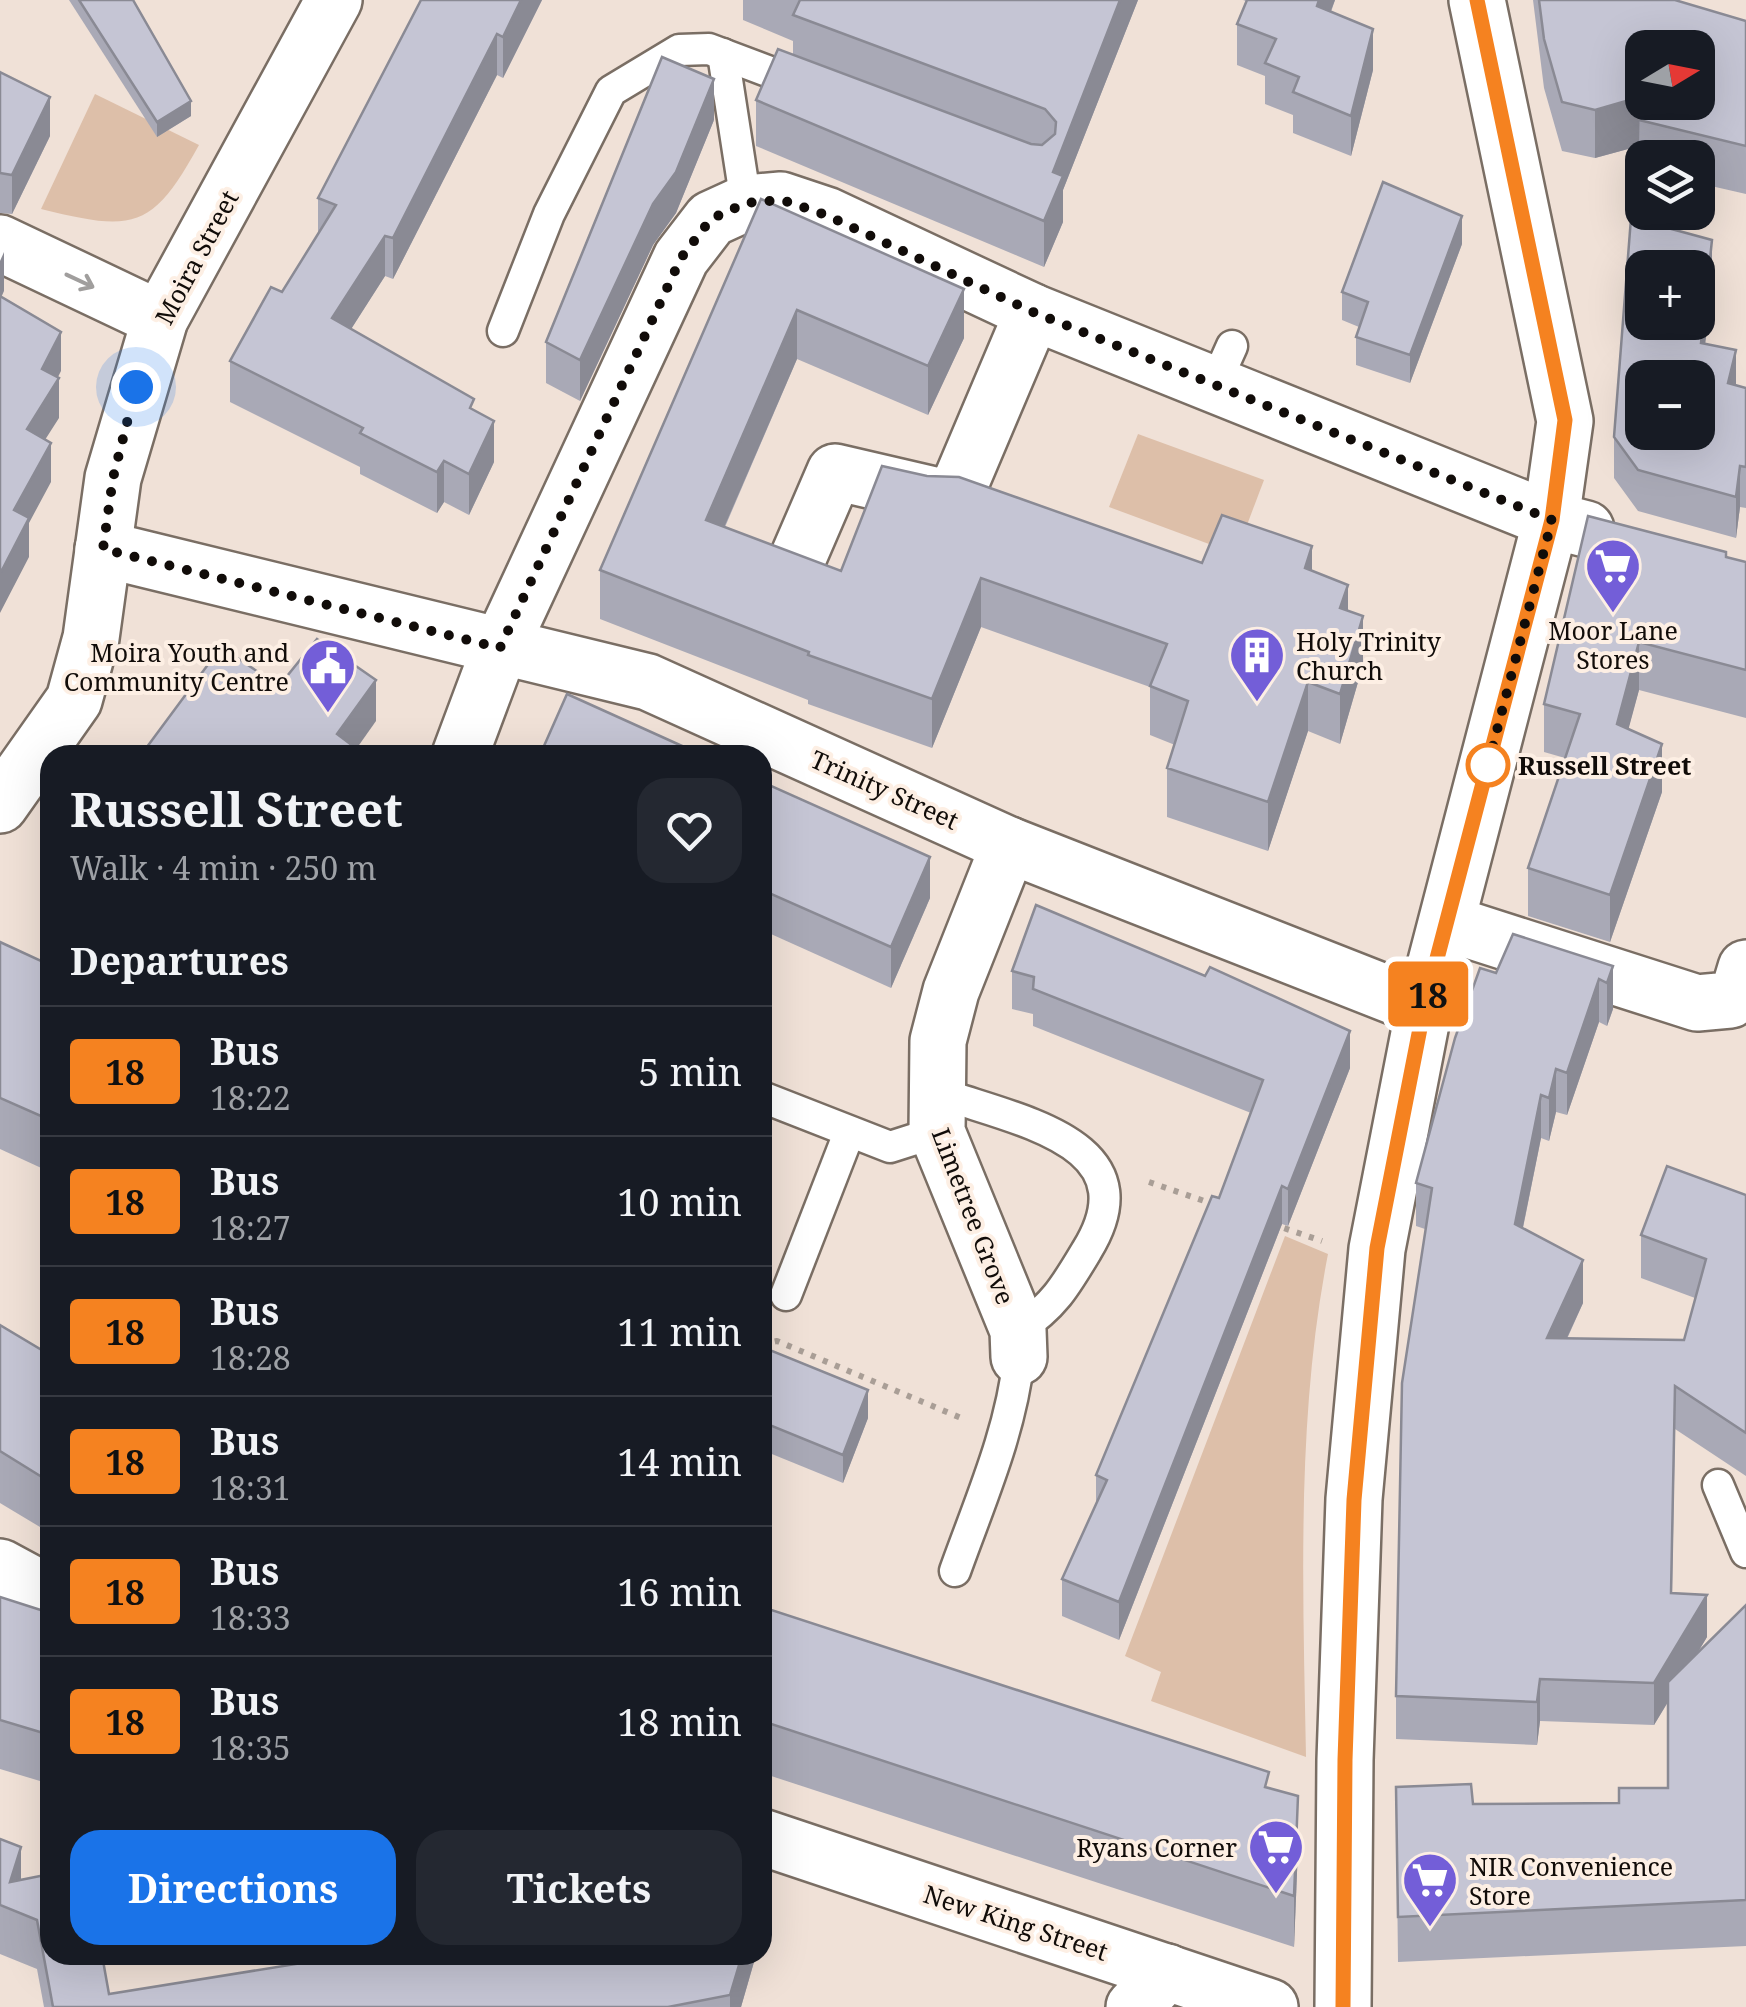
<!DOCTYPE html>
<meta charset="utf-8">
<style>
:root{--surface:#171b24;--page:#242831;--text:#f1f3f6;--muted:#9ea1a6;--line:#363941;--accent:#1a73e8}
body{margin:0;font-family:"Noto Serif",serif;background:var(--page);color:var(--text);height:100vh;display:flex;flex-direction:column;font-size:38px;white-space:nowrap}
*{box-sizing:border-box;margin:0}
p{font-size:32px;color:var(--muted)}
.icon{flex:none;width:55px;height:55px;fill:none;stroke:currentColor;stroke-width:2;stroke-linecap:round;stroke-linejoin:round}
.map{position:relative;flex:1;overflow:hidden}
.drawer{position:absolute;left:40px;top:745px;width:732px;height:1220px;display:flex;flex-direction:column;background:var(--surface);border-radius:30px;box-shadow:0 10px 40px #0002}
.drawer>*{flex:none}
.badge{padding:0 20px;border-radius:8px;font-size:35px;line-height:65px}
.needle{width:65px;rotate:80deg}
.buttons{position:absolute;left:1625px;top:30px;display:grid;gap:20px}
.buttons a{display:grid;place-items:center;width:90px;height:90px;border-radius:20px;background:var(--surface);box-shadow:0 10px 40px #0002;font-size:50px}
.you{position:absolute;width:50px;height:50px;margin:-25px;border:8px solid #fff;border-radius:50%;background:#1a73e8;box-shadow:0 0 0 15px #1a73e833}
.map>.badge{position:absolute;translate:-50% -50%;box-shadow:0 0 0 5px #fff}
h2{padding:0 30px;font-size:38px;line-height:90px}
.round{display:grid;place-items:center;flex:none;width:105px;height:105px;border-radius:30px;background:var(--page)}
.head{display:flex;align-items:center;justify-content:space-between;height:170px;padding:0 30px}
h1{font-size:48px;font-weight:700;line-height:75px}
.button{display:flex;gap:20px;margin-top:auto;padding:20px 30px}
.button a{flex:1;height:115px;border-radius:30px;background:var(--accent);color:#fff;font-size:40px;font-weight:700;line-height:115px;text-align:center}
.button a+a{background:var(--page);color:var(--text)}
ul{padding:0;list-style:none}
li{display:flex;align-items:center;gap:30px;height:130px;padding:0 30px;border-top:2px solid var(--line)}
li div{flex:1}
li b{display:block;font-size:38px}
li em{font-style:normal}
li .badge{min-width:110px;font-weight:700;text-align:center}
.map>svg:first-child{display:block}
.green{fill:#ddbfa9}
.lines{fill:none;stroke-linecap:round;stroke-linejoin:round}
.service-casing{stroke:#7a6e64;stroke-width:35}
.minor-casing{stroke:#7a6e64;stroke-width:60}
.primary-casing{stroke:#7a6e64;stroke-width:60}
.path{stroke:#a99e96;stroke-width:6;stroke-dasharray:5 8;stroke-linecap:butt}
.service{stroke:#fff;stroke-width:30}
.minor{stroke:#fff;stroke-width:55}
.primary{stroke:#fff;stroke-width:55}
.wall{fill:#a9a9b6}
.shaded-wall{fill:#8a8a94}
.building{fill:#c5c5d4;stroke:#8a8a94;stroke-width:2.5;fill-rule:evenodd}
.oneway{stroke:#a09e9d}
.line-casing{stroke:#fff;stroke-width:22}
.line{stroke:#f58220;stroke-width:15}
.walk{stroke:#110c09;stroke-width:10;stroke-dasharray:0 18}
.stop-dot{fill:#fff;stroke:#f58220;stroke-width:5}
.labels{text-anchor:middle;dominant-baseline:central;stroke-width:8;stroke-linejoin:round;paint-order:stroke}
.street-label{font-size:25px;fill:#110c09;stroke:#fdefe4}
.poi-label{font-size:25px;fill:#110c09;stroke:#fdefe4;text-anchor:start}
.stop-label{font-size:25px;font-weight:bold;fill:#110c09;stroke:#fdefe4;text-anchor:start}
</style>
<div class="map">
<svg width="1746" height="2007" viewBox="0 0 1746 2007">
<rect width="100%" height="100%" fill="#f0e1d7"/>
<g class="green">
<path d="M95,94L199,145C152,230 134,232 41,209Z"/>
<polygon points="1138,434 1264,480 1236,554 1109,507"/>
<path d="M1285,1236L1328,1254C1296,1417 1303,1591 1306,1757L1151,1701L1161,1672L1125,1656Z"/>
</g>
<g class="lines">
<g class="service-casing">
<g id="service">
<polyline points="723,54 746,203"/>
<polyline points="503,331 549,214 611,91 679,50 709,49 807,86"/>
<polyline points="1215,384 1232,346"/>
<path d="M937,1092C1013,1120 1154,1141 1087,1250C1065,1287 1054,1306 1018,1330"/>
<polyline points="762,1097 890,1147 937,1132"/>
<polyline points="786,1295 849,1133"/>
<polyline points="1718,1485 1746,1552"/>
<path d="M955,1571C980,1501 1011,1432 1019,1357"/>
</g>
</g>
<g class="minor-casing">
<g id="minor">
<polyline points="0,243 160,319"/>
<polyline points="103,549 648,682 1009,845 1424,1008"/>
<polyline points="794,567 835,472 934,495 955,496 1033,312"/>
<polyline points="460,755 500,648 681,258 711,219 746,203 781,200 826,215 1033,312 1551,520 1586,529"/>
<polyline points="0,805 74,700 91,638 113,478 160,319 334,0"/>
<polyline points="1009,845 951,991 938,1041 937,1132 1018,1330 1019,1357"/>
<polyline points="1447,923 1697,1003 1730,1000 1740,988 1746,968"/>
<polyline points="1134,2007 1167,1972"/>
<polyline points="1343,2007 1345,1760 1354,1499 1377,1249 1424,1008 1551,520 1565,421 1477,0"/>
</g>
</g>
<g class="primary-casing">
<g id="primary">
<polyline points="0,1567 50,1594"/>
<polyline points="762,1837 1270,2007"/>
</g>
</g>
<g class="path">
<polyline points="1149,1182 1213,1204"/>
<polyline points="1272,1224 1322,1241"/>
<polyline points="762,1344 777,1341 961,1418"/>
</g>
<use href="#service" class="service"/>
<use href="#minor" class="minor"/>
<use href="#primary" class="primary"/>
</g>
<g class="wall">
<polygon points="69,0 133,0 191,116 157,137"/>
<polygon points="421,0 542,0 503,78 497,75 393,279 385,276 351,329 474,411 494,462 469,515 444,502 437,513 360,474 360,467 230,402 230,361 282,292 318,234 318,198"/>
<polygon points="743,0 1138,0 1063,190 1063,222 1044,267 756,146 756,100 793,55 793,41 743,20"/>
<polygon points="1243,0 1335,0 1331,12 1373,70 1351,156 1293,133 1293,115 1265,104 1265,76 1237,65 1237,24 1246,1"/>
<polygon points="1533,0 1675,0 1746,21 1746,194 1698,183 1698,158 1642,158 1642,170 1639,169 1639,146 1595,158 1562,151 1544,88"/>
<polygon points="0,72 50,136 12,214 0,213"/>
<polygon points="714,120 676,213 653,245 580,401 546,383 546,342"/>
<polygon points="761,199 964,338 928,415 797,359 725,527 841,571 1202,563 1312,571 1348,611 1363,665 1340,744 1308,731 1268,851 1167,817 1167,768 1175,745 1150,735 1150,687 981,627 932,748 808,704 808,700 600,619 600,570"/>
<polygon points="1462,244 1410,383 1356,365 1356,337 1359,327 1342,320 1342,292"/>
<polygon points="1712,281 1705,343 1736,385 1746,388 1746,508 1740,507 1736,538 1638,511 1614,478 1614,437"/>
<polygon points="1726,557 1746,562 1746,718 1639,690 1628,729 1662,792 1610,942 1528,916 1528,868 1565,758 1544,752 1544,704"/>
<polygon points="762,782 930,898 891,988 762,930"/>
<polygon points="0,942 50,965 50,1172 0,1149"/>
<polygon points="1613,966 1613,1009 1607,1026 1599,1022 1567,1115 1556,1112 1549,1141 1541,1138 1523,1228 1583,1303 1567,1339 1684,1340 1695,1298 1641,1278 1641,1235 1746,1195 1746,1476 1675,1429 1672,1593 1707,1637 1698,1652 1746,1605 1746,1946 1398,1962 1396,1787 1473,1804 1619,1803 1668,1788 1668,1702 1654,1725 1540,1721 1537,1745 1396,1739 1396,1696 1425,1229 1416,1226 1416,1183 1496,973"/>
<polygon points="1012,971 1350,1068 1288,1226 1282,1224 1119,1640 1062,1616 1062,1579 1096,1504 1096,1475 1219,1198 1251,1113 1033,1026 1033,1014 1012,1009"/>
<polygon points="0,1325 50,1355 50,1533 0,1503"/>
<polygon points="762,1347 868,1418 843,1483 762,1450"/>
<polygon points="0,1597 50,1613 50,1784 0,1769"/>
<polygon points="762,1607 1269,1789 1298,1848 1294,1947 762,1773"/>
<polygon points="0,1839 21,1880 109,1994 332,1958 332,1955 756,1955 741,2007 44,2007 37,1969 0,1954"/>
</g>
<g class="shaded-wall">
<polygon points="521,0 542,0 503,78 503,37"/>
<polygon points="1120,0 1138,0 1063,190 1063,222 1044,267 1044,221 1053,172"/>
<polygon points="1319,0 1335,0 1317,47 1317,6"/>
<polygon points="1373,29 1373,70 1351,156 1351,116"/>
<polygon points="497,34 497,75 393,279 393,238"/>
<polygon points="714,79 714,120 676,213 653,245 580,401 580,360 653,204"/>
<polygon points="50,97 50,136 12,214 12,175"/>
<polygon points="1640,97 1639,146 1595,158 1595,110"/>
<polygon points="191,101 191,116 157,137 157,122"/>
<polygon points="1462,216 1462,244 1410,383 1410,355"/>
<polygon points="385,236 385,276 332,359 332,318"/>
<polygon points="1712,240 1712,281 1701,383 1701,343"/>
<polygon points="4,252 4,291 0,300 0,261"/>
<polygon points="964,289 964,338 928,415 928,366"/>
<polygon points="797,310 797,359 706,569 706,520"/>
<polygon points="61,332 61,371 50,393 59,378 59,418 27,468 27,429 42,369"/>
<polygon points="1736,350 1736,391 1728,383"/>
<polygon points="494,421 494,462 469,515 469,474"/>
<polygon points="51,443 51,482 29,523 29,557 0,613 0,574 14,510"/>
<polygon points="444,461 444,502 437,513 437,472"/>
<polygon points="1740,466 1740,507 1736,538 1736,497"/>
<polygon points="1312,546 1312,595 1305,568"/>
<polygon points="981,578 981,627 932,748 932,699"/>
<polygon points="1348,585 1348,634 1340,608"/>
<polygon points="1363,616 1363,665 1340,744 1340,694"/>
<polygon points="1639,642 1639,690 1617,772 1617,724"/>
<polygon points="376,680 376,721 352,755 337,734"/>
<polygon points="1308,682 1308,731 1268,851 1268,802"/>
<polygon points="1662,744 1662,792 1610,942 1610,895"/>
<polygon points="930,857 930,898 891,988 891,947"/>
<polygon points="1613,966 1613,1009 1607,1026 1607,983"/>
<polygon points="1599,979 1599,1022 1567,1115 1567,1073"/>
<polygon points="1350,1031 1350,1068 1288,1226 1288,1189"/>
<polygon points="1556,1069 1556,1112 1549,1141 1549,1098"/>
<polygon points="1541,1095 1541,1138 1515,1266 1515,1224"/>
<polygon points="1282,1186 1282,1224 1119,1640 1119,1602"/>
<polygon points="1583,1260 1583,1303 1547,1381 1547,1338"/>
<polygon points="868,1390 868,1418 843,1483 843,1455"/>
<polygon points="1707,1595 1707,1637 1654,1725 1654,1683"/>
<polygon points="1540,1679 1540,1721 1537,1745 1537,1702"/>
<polygon points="1298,1796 1298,1848 1294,1947 1294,1896"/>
<polygon points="21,1847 21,1896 10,1882"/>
<polygon points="766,1871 766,1920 762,1931 762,1882"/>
<polygon points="742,1955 756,1955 741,2007 730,2007 730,1995"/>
</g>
<g class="building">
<polygon points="79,0 133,0 191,101 157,122"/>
<polygon points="421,0 521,0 503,37 497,34 393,238 385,236 332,318 474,399 470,408 494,421 469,474 444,461 437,472 360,433 363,428 230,361 271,287 282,292 336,205 318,198"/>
<polygon points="800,0 1120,0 1053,172 1063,176 1044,221 756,100 778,49 1031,144 1042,145 1055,134 1056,122 1045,109 793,15"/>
<polygon points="1247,0 1319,0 1317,6 1373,29 1351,116 1293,92 1299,77 1265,63 1276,39 1237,24"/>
<path d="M1539,0H1675L1746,21V146L1639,120L1640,97L1595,110L1562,102L1544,39ZM1642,48H1698V102H1642Z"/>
<polygon points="662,57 714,79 676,172 653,204 580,360 546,342"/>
<polygon points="0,72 50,97 12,175 0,173"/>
<polygon points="1383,182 1462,216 1410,355 1356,337 1368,302 1342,292"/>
<polygon points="761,199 964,289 928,366 797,310 706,520 841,571 882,466 927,476 959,477 1202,563 1222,515 1312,546 1305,568 1348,585 1340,608 1363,616 1340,694 1308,682 1268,802 1167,768 1188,701 1150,686 1167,644 981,578 932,699 808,655 809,652 600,570"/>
<path d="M1631,218L1712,240L1701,343L1736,350L1728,383L1746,388V467L1740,466L1736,497L1638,470L1614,437ZM1642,268H1698V322H1642ZM1642,378H1698V432H1642Z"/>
<polygon points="0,296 61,332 42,369 59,378 27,429 51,443 14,510 29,518 0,574"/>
<polygon points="1588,516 1726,552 1726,557 1746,562 1746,670 1639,642 1617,724 1662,744 1610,895 1528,868 1580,714 1544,704"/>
<polygon points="317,639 376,680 337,734 365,755 141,755 221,647 279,686"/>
<polygon points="567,694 702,755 540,755"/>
<polygon points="762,782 930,857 891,947 762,890"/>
<polygon points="1036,905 1205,976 1210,967 1350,1031 1288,1189 1282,1186 1119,1602 1062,1579 1107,1480 1096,1475 1212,1196 1219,1198 1263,1080 1033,989 1034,977 1012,971"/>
<polygon points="1513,934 1613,966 1607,983 1599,979 1567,1073 1556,1069 1549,1098 1541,1095 1515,1224 1583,1260 1547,1338 1684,1340 1706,1259 1641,1235 1667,1166 1746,1195 1746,1433 1675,1386 1671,1593 1707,1595 1654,1683 1540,1679 1537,1702 1396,1696 1402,1383 1432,1188 1416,1183 1455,1038 1480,968 1496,973"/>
<polygon points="0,942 50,965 50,1120 0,1098"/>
<polygon points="0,1325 50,1355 50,1482 0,1451"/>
<polygon points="762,1347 868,1390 843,1455 762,1422"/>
<polygon points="0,1597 50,1613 50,1735 0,1720"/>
<polygon points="1746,1605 1746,1900 1398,1917 1396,1787 1471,1784 1473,1804 1619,1803 1619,1788 1668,1788 1668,1682"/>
<polygon points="762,1607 1269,1772 1265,1787 1298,1796 1294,1896 762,1721"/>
<polygon points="0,1839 21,1847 10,1882 50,1874 50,1955 102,1955 109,1994 333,1958 333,1955 742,1955 730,1995 668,2007 53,2007 37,1920 0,1905"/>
</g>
<defs><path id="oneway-shaft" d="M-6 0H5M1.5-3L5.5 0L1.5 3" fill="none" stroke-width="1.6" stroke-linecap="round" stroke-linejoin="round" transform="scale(2.5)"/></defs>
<use class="oneway" href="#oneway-shaft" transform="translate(80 281) rotate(25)"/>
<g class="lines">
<g class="line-casing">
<polyline id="line" points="1343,2007 1345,1760 1354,1500 1377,1248 1424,1008 1552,520 1565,420 1477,0"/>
</g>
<use href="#line" class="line"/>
<polyline class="walk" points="136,387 113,478 103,549 500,648 681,258 711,219 746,203 782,200 826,215 1033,312 1552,520 1485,776 1488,765"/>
</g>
<defs>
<g id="supermarket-pin" transform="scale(2.875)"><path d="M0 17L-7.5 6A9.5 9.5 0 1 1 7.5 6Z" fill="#735ed8" stroke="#fdefe4"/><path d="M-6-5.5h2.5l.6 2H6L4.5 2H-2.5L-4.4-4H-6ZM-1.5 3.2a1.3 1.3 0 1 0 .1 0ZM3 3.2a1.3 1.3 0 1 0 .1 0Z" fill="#fff"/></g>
<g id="building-pin" transform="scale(2.875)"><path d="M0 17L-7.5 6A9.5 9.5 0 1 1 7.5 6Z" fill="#735ed8" stroke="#fdefe4"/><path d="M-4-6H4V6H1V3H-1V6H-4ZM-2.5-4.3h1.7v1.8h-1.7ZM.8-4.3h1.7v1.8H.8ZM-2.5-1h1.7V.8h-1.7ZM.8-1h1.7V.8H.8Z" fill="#fff"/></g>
<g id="civic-pin" transform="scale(2.875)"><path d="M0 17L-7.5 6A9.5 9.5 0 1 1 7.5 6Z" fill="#735ed8" stroke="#fdefe4"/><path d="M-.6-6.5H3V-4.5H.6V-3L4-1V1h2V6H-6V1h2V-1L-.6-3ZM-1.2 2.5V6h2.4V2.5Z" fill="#fff"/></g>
</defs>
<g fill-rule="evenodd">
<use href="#supermarket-pin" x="1613" y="566"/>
<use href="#building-pin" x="1257" y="655"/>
<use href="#civic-pin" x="328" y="666"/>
<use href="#supermarket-pin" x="1276" y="1847"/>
<use href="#supermarket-pin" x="1430" y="1880"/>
</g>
<circle class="stop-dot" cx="1488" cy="765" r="20"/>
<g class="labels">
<g class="street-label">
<text transform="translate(196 257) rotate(-62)">Moira Street</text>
<text transform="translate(885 789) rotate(24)">Trinity Street</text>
<text transform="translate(974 1216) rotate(69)">Limetree Grove</text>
<text transform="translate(1016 1922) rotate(18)">New King Street</text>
</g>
<g class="poi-label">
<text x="1613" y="630" text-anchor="middle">Moor Lane<tspan x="1613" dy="29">Stores</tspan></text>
<text x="1296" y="641">Holy Trinity<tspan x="1296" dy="29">Church</tspan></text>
<text x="289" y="652" text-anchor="end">Moira Youth and<tspan x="289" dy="29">Community Centre</tspan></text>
<text x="1237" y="1847" text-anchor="end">Ryans Corner</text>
<text x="1469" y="1866">NIR Convenience<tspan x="1469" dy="29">Store</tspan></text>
</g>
<g class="stop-label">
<text x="1518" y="765">Russell Street</text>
</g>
</g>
</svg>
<div class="buttons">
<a><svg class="needle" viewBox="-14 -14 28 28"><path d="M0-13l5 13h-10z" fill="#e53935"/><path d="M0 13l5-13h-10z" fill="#9ea1a6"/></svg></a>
<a><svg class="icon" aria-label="layers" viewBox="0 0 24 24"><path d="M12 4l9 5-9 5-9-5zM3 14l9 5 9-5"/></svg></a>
<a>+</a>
<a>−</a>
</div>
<div class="you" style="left:136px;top:387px"></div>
<b class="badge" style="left:1428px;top:994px;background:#f58220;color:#111">18</b>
<section class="drawer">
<div class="head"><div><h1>Russell Street</h1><p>Walk · 4 min · 250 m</p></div><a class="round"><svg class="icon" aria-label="heart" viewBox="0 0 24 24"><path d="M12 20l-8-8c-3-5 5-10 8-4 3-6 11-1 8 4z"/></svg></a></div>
<h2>Departures</h2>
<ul>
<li><span class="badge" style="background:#f58220;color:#111">18</span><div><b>Bus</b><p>18:22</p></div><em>5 min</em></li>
<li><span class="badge" style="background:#f58220;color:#111">18</span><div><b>Bus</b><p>18:27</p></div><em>10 min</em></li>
<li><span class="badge" style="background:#f58220;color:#111">18</span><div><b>Bus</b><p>18:28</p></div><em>11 min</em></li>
<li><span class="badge" style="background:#f58220;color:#111">18</span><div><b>Bus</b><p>18:31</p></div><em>14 min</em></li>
<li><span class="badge" style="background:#f58220;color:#111">18</span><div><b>Bus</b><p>18:33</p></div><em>16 min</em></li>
<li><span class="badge" style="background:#f58220;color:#111">18</span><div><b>Bus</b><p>18:35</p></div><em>18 min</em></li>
</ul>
<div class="button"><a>Directions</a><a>Tickets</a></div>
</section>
</div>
